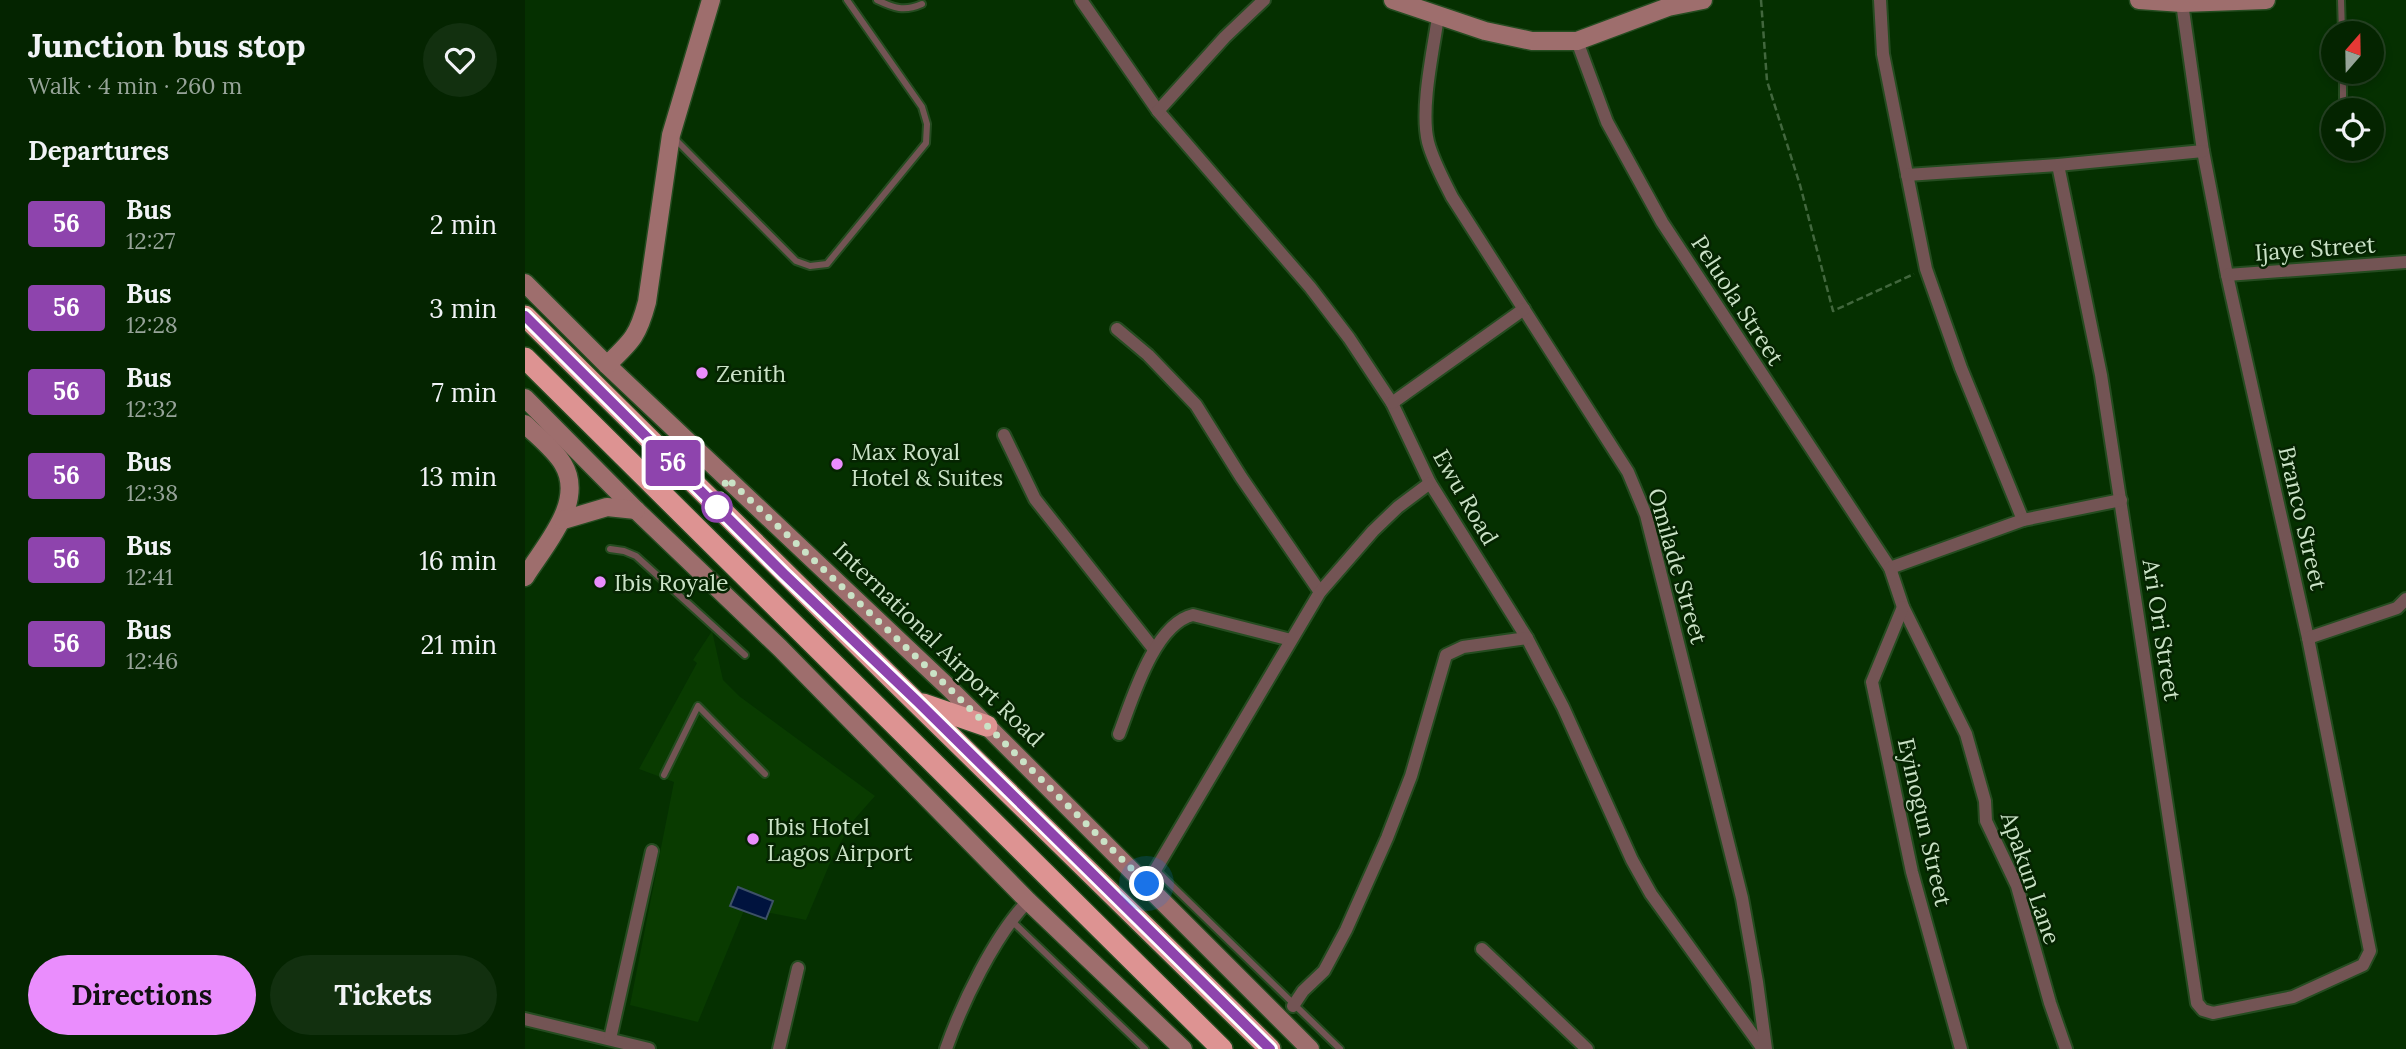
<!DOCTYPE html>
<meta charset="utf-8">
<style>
:root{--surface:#042400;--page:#12300f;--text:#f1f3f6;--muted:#97a499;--line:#254122;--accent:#ea8dfd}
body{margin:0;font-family:Lora,serif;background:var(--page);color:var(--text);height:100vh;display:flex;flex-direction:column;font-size:26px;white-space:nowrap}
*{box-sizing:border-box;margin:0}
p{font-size:23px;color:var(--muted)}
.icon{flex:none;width:38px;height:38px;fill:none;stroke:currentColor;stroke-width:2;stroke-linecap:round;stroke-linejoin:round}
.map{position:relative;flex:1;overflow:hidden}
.side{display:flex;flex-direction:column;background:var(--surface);width:525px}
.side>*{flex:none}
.badge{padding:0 14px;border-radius:5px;font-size:24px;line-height:46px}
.needle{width:46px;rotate:20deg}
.fabs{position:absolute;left:1796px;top:21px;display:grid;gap:14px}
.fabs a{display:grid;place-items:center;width:63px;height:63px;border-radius:50%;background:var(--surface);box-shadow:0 4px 10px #0003,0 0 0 2px var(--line);font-size:35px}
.you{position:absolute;width:35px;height:35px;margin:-18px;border:5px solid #fff;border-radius:50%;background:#1a73e8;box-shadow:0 0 0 10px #1a73e833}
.map>.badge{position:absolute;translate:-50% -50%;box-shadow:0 0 0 4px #fff}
h2{padding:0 28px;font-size:26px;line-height:63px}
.round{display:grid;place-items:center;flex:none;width:74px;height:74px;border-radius:37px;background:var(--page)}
.head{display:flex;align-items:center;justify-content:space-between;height:119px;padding:0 28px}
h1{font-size:33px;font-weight:700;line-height:52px}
.cta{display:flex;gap:14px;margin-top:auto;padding:14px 28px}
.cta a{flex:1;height:80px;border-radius:42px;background:var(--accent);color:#111;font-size:28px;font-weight:700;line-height:80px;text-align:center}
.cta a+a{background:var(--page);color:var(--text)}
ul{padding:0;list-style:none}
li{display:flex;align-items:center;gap:21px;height:84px;padding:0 28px}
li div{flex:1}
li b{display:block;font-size:26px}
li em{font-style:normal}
li .badge{min-width:77px;font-weight:700;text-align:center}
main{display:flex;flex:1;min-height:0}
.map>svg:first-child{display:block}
.built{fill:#093b00}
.water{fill:#00133e;stroke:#3d5167;stroke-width:2}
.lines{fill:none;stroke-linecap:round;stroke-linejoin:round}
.lane-casing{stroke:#254c20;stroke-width:10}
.street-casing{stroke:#254c20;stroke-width:16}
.secondary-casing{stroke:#254c20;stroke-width:21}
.highway-casing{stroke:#254c20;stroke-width:24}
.path{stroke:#42673d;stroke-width:2.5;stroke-dasharray:7 3.5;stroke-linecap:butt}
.lane{stroke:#735454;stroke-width:6}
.street{stroke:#735454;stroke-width:12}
.secondary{stroke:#9e6e6d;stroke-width:18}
.highway{stroke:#dd9392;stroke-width:21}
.line-casing{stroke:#fff;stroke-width:16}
.line{stroke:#8e44ad;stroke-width:10}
.walk{stroke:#cae2c6;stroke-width:7;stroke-dasharray:0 12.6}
.poi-dot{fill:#ea8dfd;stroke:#052401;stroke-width:2.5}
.stop-dot{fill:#fff;stroke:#8e44ad;stroke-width:3.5}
.labels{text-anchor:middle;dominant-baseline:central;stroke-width:5;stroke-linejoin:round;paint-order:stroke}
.street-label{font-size:23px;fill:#cae2c6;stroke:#052401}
.poi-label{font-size:23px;fill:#cae2c6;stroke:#052401;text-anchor:start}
</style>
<main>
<section class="side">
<div class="head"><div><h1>Junction bus stop</h1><p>Walk · 4 min · 260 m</p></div><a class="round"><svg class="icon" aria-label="heart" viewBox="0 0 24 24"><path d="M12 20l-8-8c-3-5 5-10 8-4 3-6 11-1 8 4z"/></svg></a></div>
<h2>Departures</h2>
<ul>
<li><span class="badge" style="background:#8e44ad;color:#fff">56</span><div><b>Bus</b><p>12:27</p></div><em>2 min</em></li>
<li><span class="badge" style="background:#8e44ad;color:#fff">56</span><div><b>Bus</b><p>12:28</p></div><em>3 min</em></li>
<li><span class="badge" style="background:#8e44ad;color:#fff">56</span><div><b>Bus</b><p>12:32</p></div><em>7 min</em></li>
<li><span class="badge" style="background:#8e44ad;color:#fff">56</span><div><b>Bus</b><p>12:38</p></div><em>13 min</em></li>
<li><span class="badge" style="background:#8e44ad;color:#fff">56</span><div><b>Bus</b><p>12:41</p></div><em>16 min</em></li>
<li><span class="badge" style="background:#8e44ad;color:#fff">56</span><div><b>Bus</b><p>12:46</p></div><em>21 min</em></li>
</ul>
<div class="cta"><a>Directions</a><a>Tickets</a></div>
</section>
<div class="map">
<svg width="1881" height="1049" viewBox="0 0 1881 1049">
<rect width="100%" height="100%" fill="#053000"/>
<polygon class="built" points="187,631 198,680 214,696 350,796 327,822 308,856 281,920 220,908 173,1022 105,1005 149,782 114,769 172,663 168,660"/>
<polygon class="water" points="213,887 248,901 241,919 205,906"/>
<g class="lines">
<g class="lane-casing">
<g id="lane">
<path d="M352,0C369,8 379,12 397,4"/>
<polyline points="1816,0 1817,33"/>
<polyline points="1818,72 1818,99"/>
<polyline points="149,138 271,261 285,266 302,264 401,143 402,124 397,107 322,0"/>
<polyline points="85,549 99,551 111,556 220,655"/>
<polyline points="139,775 173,706 240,774"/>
<polyline points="631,870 815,1049"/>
<polyline points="487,921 620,1049"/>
</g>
</g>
<g class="street-casing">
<g id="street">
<polyline points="556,0 633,111 785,287 824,338 867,403 905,483 1002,638 1038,707 1107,860 1126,894 1238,1049"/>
<polyline points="1355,0 1358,54 1401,269 1436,368 1498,520"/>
<path d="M913,17C908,51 895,109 903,142C908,161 918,179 927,197L1103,472L1121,515L1217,898L1232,982L1241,1049"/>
<polyline points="1052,41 1082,122 1137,222 1365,568 1378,607 1441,734 1460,801 1461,821 1492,886 1525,1003 1541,1049"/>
<polyline points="633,111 700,37 739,0"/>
<polyline points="1533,165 1576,375 1672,1003 1678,1010 1688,1013 1768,997 1838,965 1845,951 1783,638 1702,275 1678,151 1657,3"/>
<polyline points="1382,175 1533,165 1678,151"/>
<polyline points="1702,275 1881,262"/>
<polyline points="592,329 623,355 671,405 716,477 795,592"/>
<polyline points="867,403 999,309"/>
<polyline points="479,435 510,499 628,648"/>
<polyline points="1365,568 1498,520 1596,500"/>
<polyline points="1378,607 1347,682 1387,872 1436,1049"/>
<polyline points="1783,638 1872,608 1881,599"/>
<path d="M594,734C607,700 629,624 668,615L766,640"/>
<polyline points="622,884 795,592 848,531 873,507 905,483"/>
<polyline points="957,949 1062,1049"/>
<polyline points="768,1006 778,991 799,971 821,930 862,838 886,776 921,655 938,647 1002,638"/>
<polyline points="0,1019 124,1049"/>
<polyline points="85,1039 127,851"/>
<polyline points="254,1049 273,968"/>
<path d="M421,1049C437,1003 470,935 503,901"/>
</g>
</g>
<g class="secondary-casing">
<g id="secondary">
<polyline points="868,0 960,31 1007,41 1052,41 1143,7 1178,0"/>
<polyline points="1614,0 1657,3 1741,0"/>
<polyline points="0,283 82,365 424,688 785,1049"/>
<path d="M82,365C107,341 113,336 122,302L146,135L186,0"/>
<polyline points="0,398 111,510 255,648 503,901 658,1049"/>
<path d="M0,424C12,436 29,449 38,464C61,502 19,546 0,577"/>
<polyline points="38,520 82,507 111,510"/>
</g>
</g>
<g class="highway-casing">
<g id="highway">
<path d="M0,316C247,562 496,805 745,1049"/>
<polyline points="0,358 697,1049"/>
<polyline points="398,704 462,726"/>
</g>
</g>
<polyline class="path" points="1236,0 1242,81 1275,185 1308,311 1389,274"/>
<use href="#lane" class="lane"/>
<use href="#street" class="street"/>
<use href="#secondary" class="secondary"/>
<use href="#highway" class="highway"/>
</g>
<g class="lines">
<g class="line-casing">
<polyline id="line" points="0,316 259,574 393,702 745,1049"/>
</g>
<use href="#line" class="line"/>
<polyline class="walk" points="192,507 202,478 424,688 622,884"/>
</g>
<g class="poi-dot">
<circle cx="177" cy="373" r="7"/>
<circle cx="312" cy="464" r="7"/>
<circle cx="75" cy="582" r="7"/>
<circle cx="228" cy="839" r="7"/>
</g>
<circle class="stop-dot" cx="192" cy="507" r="14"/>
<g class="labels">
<g class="street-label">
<text transform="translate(1790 248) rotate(-4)">Ijaye Street</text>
<text transform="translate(1213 300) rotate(57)">Peluola Street</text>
<text transform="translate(941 497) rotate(60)">Ewu Road</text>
<text transform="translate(1778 518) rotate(77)">Branco Street</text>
<text transform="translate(1153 566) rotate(74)">Omilade Street</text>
<text transform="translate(1637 630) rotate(81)">Ari Ori Street</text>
<text transform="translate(414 644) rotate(44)">International Airport Road</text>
<text transform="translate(1400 822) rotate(77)">Eyinogun Street</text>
<text transform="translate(1506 878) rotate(71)">Apakun Lane</text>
</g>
<g class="poi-label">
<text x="191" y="373">Zenith</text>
<text x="326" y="451">Max Royal<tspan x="326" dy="26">Hotel &amp; Suites</tspan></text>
<text x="89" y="582">Ibis Royale</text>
<text x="242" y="826">Ibis Hotel<tspan x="242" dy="26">Lagos Airport</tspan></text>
</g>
</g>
</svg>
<div class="fabs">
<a><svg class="needle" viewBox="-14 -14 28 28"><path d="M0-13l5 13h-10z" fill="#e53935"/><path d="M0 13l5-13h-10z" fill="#97a499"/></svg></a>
<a><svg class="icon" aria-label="locate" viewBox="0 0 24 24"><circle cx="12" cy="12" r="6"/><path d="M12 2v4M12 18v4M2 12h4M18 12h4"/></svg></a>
</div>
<div class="you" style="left:622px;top:884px"></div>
<b class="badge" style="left:148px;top:463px;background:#8e44ad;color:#fff">56</b>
</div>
</main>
